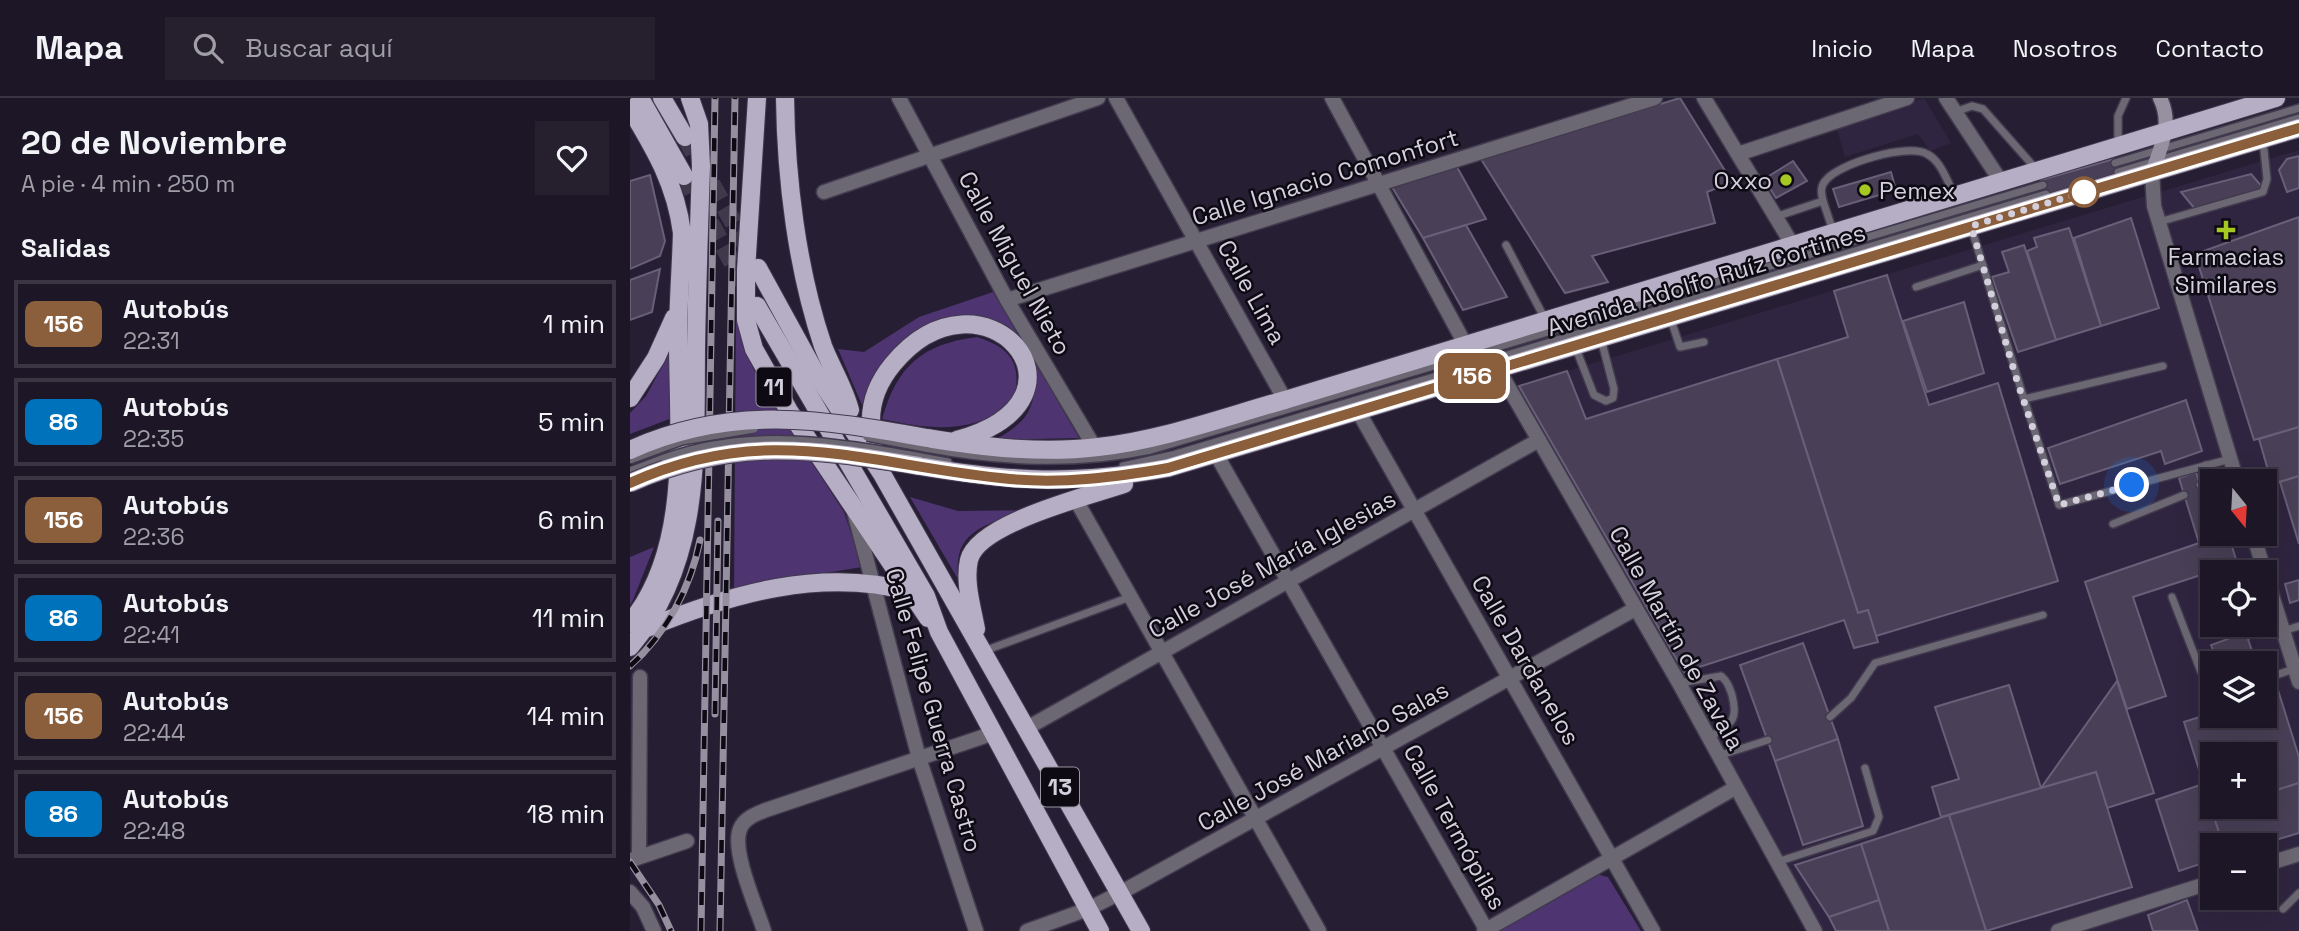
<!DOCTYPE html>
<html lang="es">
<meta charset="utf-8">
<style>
:root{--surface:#1c1626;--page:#251f2e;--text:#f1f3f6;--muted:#a09fa7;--line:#3a3543}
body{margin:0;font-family:"Space Grotesk",sans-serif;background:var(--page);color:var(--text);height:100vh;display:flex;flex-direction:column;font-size:26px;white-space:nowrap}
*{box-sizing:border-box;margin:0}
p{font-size:23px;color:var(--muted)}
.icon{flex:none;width:38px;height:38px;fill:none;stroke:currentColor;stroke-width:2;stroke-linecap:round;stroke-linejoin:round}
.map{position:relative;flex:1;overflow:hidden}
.side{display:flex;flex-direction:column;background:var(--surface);width:630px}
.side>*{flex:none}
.badge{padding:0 14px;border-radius:10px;font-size:24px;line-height:46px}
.needle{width:46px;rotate:162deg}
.fabs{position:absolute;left:1570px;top:371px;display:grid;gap:14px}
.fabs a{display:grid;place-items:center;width:77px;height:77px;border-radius:0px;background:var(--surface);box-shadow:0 7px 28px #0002,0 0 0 2px var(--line);font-size:35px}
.you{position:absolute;width:35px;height:35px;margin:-18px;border:5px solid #fff;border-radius:50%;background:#1a73e8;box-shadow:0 0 0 10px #1a73e833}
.map>.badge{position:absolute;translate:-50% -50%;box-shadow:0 0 0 4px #fff}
h2{padding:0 21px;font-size:26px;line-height:63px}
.round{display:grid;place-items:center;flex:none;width:74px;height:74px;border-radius:0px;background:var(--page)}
.head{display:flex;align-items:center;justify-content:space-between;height:119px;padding:0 21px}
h1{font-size:33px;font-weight:800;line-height:52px}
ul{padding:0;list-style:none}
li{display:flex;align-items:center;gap:21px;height:88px;margin:0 14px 10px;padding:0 7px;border:4px solid var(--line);border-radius:0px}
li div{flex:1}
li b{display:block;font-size:26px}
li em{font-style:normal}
li .badge{min-width:77px;font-weight:700;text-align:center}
header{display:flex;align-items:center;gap:42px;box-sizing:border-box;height:98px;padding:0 35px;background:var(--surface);border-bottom:2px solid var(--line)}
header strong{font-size:33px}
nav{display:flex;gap:38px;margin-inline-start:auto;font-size:24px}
.search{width:490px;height:63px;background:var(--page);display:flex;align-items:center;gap:18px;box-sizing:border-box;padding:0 24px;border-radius:0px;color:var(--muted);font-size:26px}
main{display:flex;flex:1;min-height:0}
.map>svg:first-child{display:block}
.built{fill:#302540;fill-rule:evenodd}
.green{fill:#4e3470}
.building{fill:#494057;stroke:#685f78;stroke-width:2}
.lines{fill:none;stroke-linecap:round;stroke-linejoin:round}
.primary-tunnel{stroke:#40394c;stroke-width:18;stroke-dasharray:18 9;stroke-linecap:butt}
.lane-casing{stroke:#423a4e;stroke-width:10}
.street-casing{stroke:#423a4e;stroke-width:17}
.secondary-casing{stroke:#423a4e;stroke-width:17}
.primary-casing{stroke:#423a4e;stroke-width:20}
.lane{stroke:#6c6873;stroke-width:7}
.street{stroke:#6c6873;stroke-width:14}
.secondary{stroke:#9690a1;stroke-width:14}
.primary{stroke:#b6aec5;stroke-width:18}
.rail-casing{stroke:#958fa0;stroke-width:7}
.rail{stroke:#0e0a13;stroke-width:4.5;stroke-dasharray:13;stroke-linecap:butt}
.lane-bridge-casing{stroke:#423a4e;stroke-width:10;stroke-linecap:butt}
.primary-bridge-casing{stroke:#423a4e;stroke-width:20;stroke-linecap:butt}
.lane-bridge{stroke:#6c6873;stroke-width:7}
.primary-bridge{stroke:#b6aec5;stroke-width:18}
.line-casing{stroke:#fff;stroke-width:16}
.line{stroke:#8b5e3c;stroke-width:10}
.walk{stroke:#d3cfdd;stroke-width:7;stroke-dasharray:0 12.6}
.poi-dot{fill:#a5c822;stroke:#0e0a13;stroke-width:2.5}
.stop-dot{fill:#fff;stroke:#8b5e3c;stroke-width:3.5}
.labels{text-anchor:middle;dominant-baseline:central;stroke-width:5;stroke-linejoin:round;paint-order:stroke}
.shield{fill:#0e0a13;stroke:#9894a0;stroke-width:2}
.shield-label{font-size:23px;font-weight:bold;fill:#d3cfdd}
.street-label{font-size:24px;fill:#d3cfdd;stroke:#0e0a13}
.poi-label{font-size:24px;fill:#d3cfdd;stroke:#0e0a13;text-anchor:end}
</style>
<header>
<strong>Mapa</strong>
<div class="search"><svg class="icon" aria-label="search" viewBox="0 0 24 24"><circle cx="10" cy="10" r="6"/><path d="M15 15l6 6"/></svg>Buscar aquí</div>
<nav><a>Inicio</a><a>Mapa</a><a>Nosotros</a><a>Contacto</a></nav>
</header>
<main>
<section class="side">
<div class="head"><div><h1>20 de Noviembre</h1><p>A pie · 4 min · 250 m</p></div><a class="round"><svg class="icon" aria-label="heart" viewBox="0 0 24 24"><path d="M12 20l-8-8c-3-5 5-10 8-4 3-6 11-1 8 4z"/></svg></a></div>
<h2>Salidas</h2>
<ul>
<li><span class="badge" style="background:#8b5e3c;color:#fff">156</span><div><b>Autobús</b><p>22:31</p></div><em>1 min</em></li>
<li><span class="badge" style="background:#0072bc;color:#fff">86</span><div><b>Autobús</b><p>22:35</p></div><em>5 min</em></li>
<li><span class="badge" style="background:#8b5e3c;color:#fff">156</span><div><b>Autobús</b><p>22:36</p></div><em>6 min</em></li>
<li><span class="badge" style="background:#0072bc;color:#fff">86</span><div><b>Autobús</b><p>22:41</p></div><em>11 min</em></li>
<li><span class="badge" style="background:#8b5e3c;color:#fff">156</span><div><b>Autobús</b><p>22:44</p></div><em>14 min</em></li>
<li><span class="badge" style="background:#0072bc;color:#fff">86</span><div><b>Autobús</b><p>22:48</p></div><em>18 min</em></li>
</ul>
</section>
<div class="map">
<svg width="1669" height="833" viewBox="0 0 1669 833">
<rect width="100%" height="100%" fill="#261e33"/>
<g class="built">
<polygon points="1294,0 1321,45 1300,53 1288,36 1215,59 1206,28"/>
<path d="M1669,52V833H1189L884,289ZM1582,383H1634V436H1582ZM1582,474H1634V527H1582ZM1582,565H1634V618H1582ZM1582,656H1634V709H1582ZM1582,747H1634V800H1582Z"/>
</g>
<g class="green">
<polygon points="363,194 398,252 386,235 363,222 332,221 245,279 232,307 208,251 234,254 289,219"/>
<polygon points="106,217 115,252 130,285 214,414 232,469 104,490"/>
<path d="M347,239C385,251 392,269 383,307C339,336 302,332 252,321C267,268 292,246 347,239Z"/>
<polygon points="42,250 42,320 0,336 0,315 16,298"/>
<path d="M405,264L449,340L365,342C403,321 406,306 405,264Z"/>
<path d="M280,399L328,413L398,412C359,426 320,431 329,483Z"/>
<polygon points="24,449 3,502 0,507 0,459"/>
<polygon points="966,776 978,779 1011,833 870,833"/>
</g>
<g class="building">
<polygon points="1050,0 1102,84 1077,94 1085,125 962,158 978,184 935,195 851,61"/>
<polygon points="1669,58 1669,90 1657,94 1649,72 1657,61"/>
<polygon points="1484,61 1489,79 1417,101 1411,82"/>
<polygon points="1163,63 1177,83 1146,100 1134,81"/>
<polygon points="827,69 856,121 793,140 762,89"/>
<polygon points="1261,74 1266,92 1209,109 1203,91"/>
<polygon points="1621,76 1634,91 1565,111 1551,94"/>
<polygon points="20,77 35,143 30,158 0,171 0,83"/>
<polygon points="1669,119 1669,329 1624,342 1565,156"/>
<polygon points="1501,120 1529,210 1471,228 1444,140"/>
<polygon points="836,127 877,199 833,212 793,140"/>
<polygon points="1439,130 1471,228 1426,242 1397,153 1407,149 1404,140"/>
<polygon points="1394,147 1426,242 1388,254 1362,179 1379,174 1372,154"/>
<polygon points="30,171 22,214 0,222 0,182"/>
<polygon points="1257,177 1299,307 1368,285 1428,483 1246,538 1238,512 1228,515 1147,261 1218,239 1204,193"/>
<polygon points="1334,204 1354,275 1297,294 1273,223"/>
<polygon points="1147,261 1228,515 1238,512 1248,544 1224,550 1214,522 1054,574 889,288 937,273 956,321"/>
<polygon points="1556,302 1572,353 1535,366 1531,353 1430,386 1418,350"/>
<polygon points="1669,329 1669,378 1642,386 1629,341"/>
<polygon points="1566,374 1572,394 1582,390 1582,436 1598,436 1610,474 1582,474 1582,491 1577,475 1503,499 1536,598 1497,611 1455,484 1569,445 1549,380"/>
<polygon points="1669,378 1669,446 1650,384"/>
<polygon points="1669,482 1669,502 1660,505 1655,486"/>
<polygon points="1593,527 1627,527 1630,536 1618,541 1626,565 1588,565 1581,547 1598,541"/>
<polygon points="1173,545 1208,641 1145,663 1110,567"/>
<polygon points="1487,583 1524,695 1477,710 1466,674 1411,690"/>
<polygon points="1379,587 1411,690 1311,719 1302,689 1329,681 1305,609"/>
<polygon points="1648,592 1669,659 1669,685 1634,696 1634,656 1582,656 1582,709 1594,709 1582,713 1554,624 1582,615 1582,618 1634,618 1634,597"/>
<polygon points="1208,641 1233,728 1173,747 1145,663"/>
<polygon points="1466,674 1502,789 1356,833 1319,717"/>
<polygon points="1669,685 1669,735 1629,747 1593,747 1582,713 1594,709 1634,709 1634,696"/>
<polygon points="1573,686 1593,747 1582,747 1582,762 1549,773 1526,702"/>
<polygon points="1319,717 1356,833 1259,833 1231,746"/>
<polygon points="1231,746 1249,802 1199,819 1165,767"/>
<polygon points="1249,802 1259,833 1206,833 1199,819"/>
<polygon points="1557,802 1568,833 1523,833 1518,817"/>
</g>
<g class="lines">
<g class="primary-tunnel">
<polyline points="55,39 120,154"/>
<polyline points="54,78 119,194"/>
</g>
<g class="lane-casing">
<g id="lane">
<polyline points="1325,14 1342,8 1353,11 1406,71"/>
<polyline points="1488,46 1488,18 1496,0"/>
<polyline points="1485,65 1669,10"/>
<polyline points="1488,74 1669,20"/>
<path d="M1193,103C1191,95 1190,88 1196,82C1210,65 1278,45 1297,56C1311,63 1317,83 1324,96"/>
<polyline points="1145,119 1193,103 1203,133"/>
<polyline points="1529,124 1633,94 1637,81 1633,43"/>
<polyline points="1341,129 1394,301 1533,268"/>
<polyline points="876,147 915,221"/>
<polyline points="1286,189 1353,167"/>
<polyline points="1040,219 1050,249 1074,244"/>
<polyline points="945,248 964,297 976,303 983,300 984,291 971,241"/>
<polyline points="1394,301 1429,407 1600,361"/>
<path d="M295,350C372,364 443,368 521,352L1413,87"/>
<polyline points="291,359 318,364"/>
<polyline points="493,368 542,357 1416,96"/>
<polyline points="0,373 34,360"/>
<polyline points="1570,387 1580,382 1576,367"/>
<polyline points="1483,426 1554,397"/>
<polyline points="1542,499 1571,574 1582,580"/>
<polyline points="1653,533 1669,528"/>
<polyline points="354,553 500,499"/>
<polyline points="1634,581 1664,571"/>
<path d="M1050,585L1091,578C1098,584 1099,589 1102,597C1109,625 1100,625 1079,640"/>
<polyline points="1200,619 1221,600 1245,565 1413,517"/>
<polyline points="1088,658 1138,642"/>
<polyline points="1147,764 1243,733 1249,719 1235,670"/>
<polyline points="1653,811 1669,795"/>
</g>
</g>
<g class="street-casing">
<g id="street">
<polyline points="269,0 377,202 465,350"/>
<polyline points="486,0 655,302"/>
<polyline points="702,0 835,246"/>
<polyline points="1074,0 1162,146"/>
<polyline points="1316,0 1370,82"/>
<polyline points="1108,56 1277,0"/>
<polyline points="1522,74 1524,108 1607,383"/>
<polyline points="194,94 468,0"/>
<polyline points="377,202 1025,0"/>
<polyline points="868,271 1049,585 1185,833"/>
<polyline points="728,313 1023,833"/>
<polyline points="586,356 857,833"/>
<polyline points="446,402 689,833"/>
<polyline points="224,414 289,660 346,833"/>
<polyline points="1623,436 1669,584"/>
<polyline points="397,630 909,342"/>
<polyline points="9,759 10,579"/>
<polyline points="1,762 57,743"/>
<polyline points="1634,767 1669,756"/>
<polyline points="0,794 13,809 24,833"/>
<path d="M134,833C127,810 101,753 110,731C114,720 126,716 136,712L364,635"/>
<polyline points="397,833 458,811 490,795 1005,511"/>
<polyline points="854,833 1105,690"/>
<polyline points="1428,833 1582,784"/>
</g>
</g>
<g class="secondary-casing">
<path id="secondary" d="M1522,74C1531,49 1543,26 1530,0"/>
</g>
<g class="primary-casing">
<g id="primary">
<polyline points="10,0 54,78"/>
<polyline points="32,0 55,39"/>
<polyline points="127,0 116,172 116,222 124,251 159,313 298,520"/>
<path d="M155,0C156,81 167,171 193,248C201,269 214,289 220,312"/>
<path d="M0,10C25,51 46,87 52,135C51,171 48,206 48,242C48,332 62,451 0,525"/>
<polyline points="128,170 185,274 252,376 511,833"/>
<polyline points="127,208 296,498 309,534 470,833"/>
<polyline points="0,300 26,260 44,220"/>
<path d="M297,340C353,349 411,356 468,349C532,342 594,319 655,302L1646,0"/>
<path d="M244,345C236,315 244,289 263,266C352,158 479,300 327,342"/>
<path d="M289,368C383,384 443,387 538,370L1669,30"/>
<path d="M17,530C101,496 191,469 282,494"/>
<path d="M346,531C342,509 334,484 339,462C348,425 459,398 494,386"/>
<path d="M0,549C72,464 65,355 66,250C67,189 69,129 71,68L69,26L60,0"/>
</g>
</g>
<use href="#lane" class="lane"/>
<use href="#street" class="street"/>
<use href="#secondary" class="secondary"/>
<use href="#primary" class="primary"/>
<g class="rail-casing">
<g id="rail">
<path d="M0,568C36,536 61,489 70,442"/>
<polyline points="85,616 88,423"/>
<polyline points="0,764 29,807 41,833"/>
<polyline points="71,833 85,0"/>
<polyline points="90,833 105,0"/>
</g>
</g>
<use href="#rail" class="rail"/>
<g class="lane-bridge-casing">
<g id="lane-bridge">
<polyline points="237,339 295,350"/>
<path d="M34,360C121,329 203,343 291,359"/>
<polyline points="0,362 52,343 124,331"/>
</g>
</g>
<g class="primary-bridge-casing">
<g id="primary-bridge">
<path d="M0,352C101,306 192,321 297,340"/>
<path d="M0,385C103,339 181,350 289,368"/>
</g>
</g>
<use href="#lane-bridge" class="lane-bridge"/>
<use href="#primary-bridge" class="primary-bridge"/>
</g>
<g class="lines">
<g class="line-casing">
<path id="line" d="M0,385C140,321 239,368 380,381C434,386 486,379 538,370L1669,30"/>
</g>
<use href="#line" class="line"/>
<polyline class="walk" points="1454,94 1341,128 1388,286 1429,407 1502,387"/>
</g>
<g class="poi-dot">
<circle cx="1156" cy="82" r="7"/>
<circle cx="1235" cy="92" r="7"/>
<path d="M1592.5 121.5h7v7h7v7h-7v7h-7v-7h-7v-7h7z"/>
</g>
<circle class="stop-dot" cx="1454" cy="94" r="14"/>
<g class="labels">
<g class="shield">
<rect x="126.5" y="269.5" width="35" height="39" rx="5"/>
<rect x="411" y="669.5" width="38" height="39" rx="5"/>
</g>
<g class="shield-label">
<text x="144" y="289">11</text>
<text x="430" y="689">13</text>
</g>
<g class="street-label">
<text transform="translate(695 79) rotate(-17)">Calle Ignacio Comonfort</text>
<text transform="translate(385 165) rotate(61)">Calle Miguel Nieto</text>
<text transform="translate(1076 182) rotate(-17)">Avenida Adolfo Ruíz Cortines</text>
<text transform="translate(622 194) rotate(61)">Calle Lima</text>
<text transform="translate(642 466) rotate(-29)">Calle José María Iglesias</text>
<text transform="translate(1047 540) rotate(61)">Calle Martín de Zavala</text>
<text transform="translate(896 562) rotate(60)">Calle Dardanelos</text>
<text transform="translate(304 612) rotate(74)">Calle Felipe Guerra Castro</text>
<text transform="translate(693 658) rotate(-29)">Calle José Mariano Salas</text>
<text transform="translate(825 729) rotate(61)">Calle Termópilas</text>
</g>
<g class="poi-label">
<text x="1142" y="82">Oxxo</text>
<text x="1249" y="92" text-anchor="start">Pemex</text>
<text x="1596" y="158" text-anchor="middle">Farmacias<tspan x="1596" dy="28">Similares</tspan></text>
</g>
</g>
</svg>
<div class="fabs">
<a><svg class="needle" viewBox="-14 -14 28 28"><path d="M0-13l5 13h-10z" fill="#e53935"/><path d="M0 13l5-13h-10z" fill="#a09fa7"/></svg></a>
<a><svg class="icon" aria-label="locate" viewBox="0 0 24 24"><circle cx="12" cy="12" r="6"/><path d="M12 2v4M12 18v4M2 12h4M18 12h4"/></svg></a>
<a><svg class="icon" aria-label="layers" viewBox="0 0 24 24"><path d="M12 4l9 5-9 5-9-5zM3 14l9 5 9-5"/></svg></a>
<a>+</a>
<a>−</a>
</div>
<div class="you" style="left:1502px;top:387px"></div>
<b class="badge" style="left:842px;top:278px;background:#8b5e3c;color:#fff">156</b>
</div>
</main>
